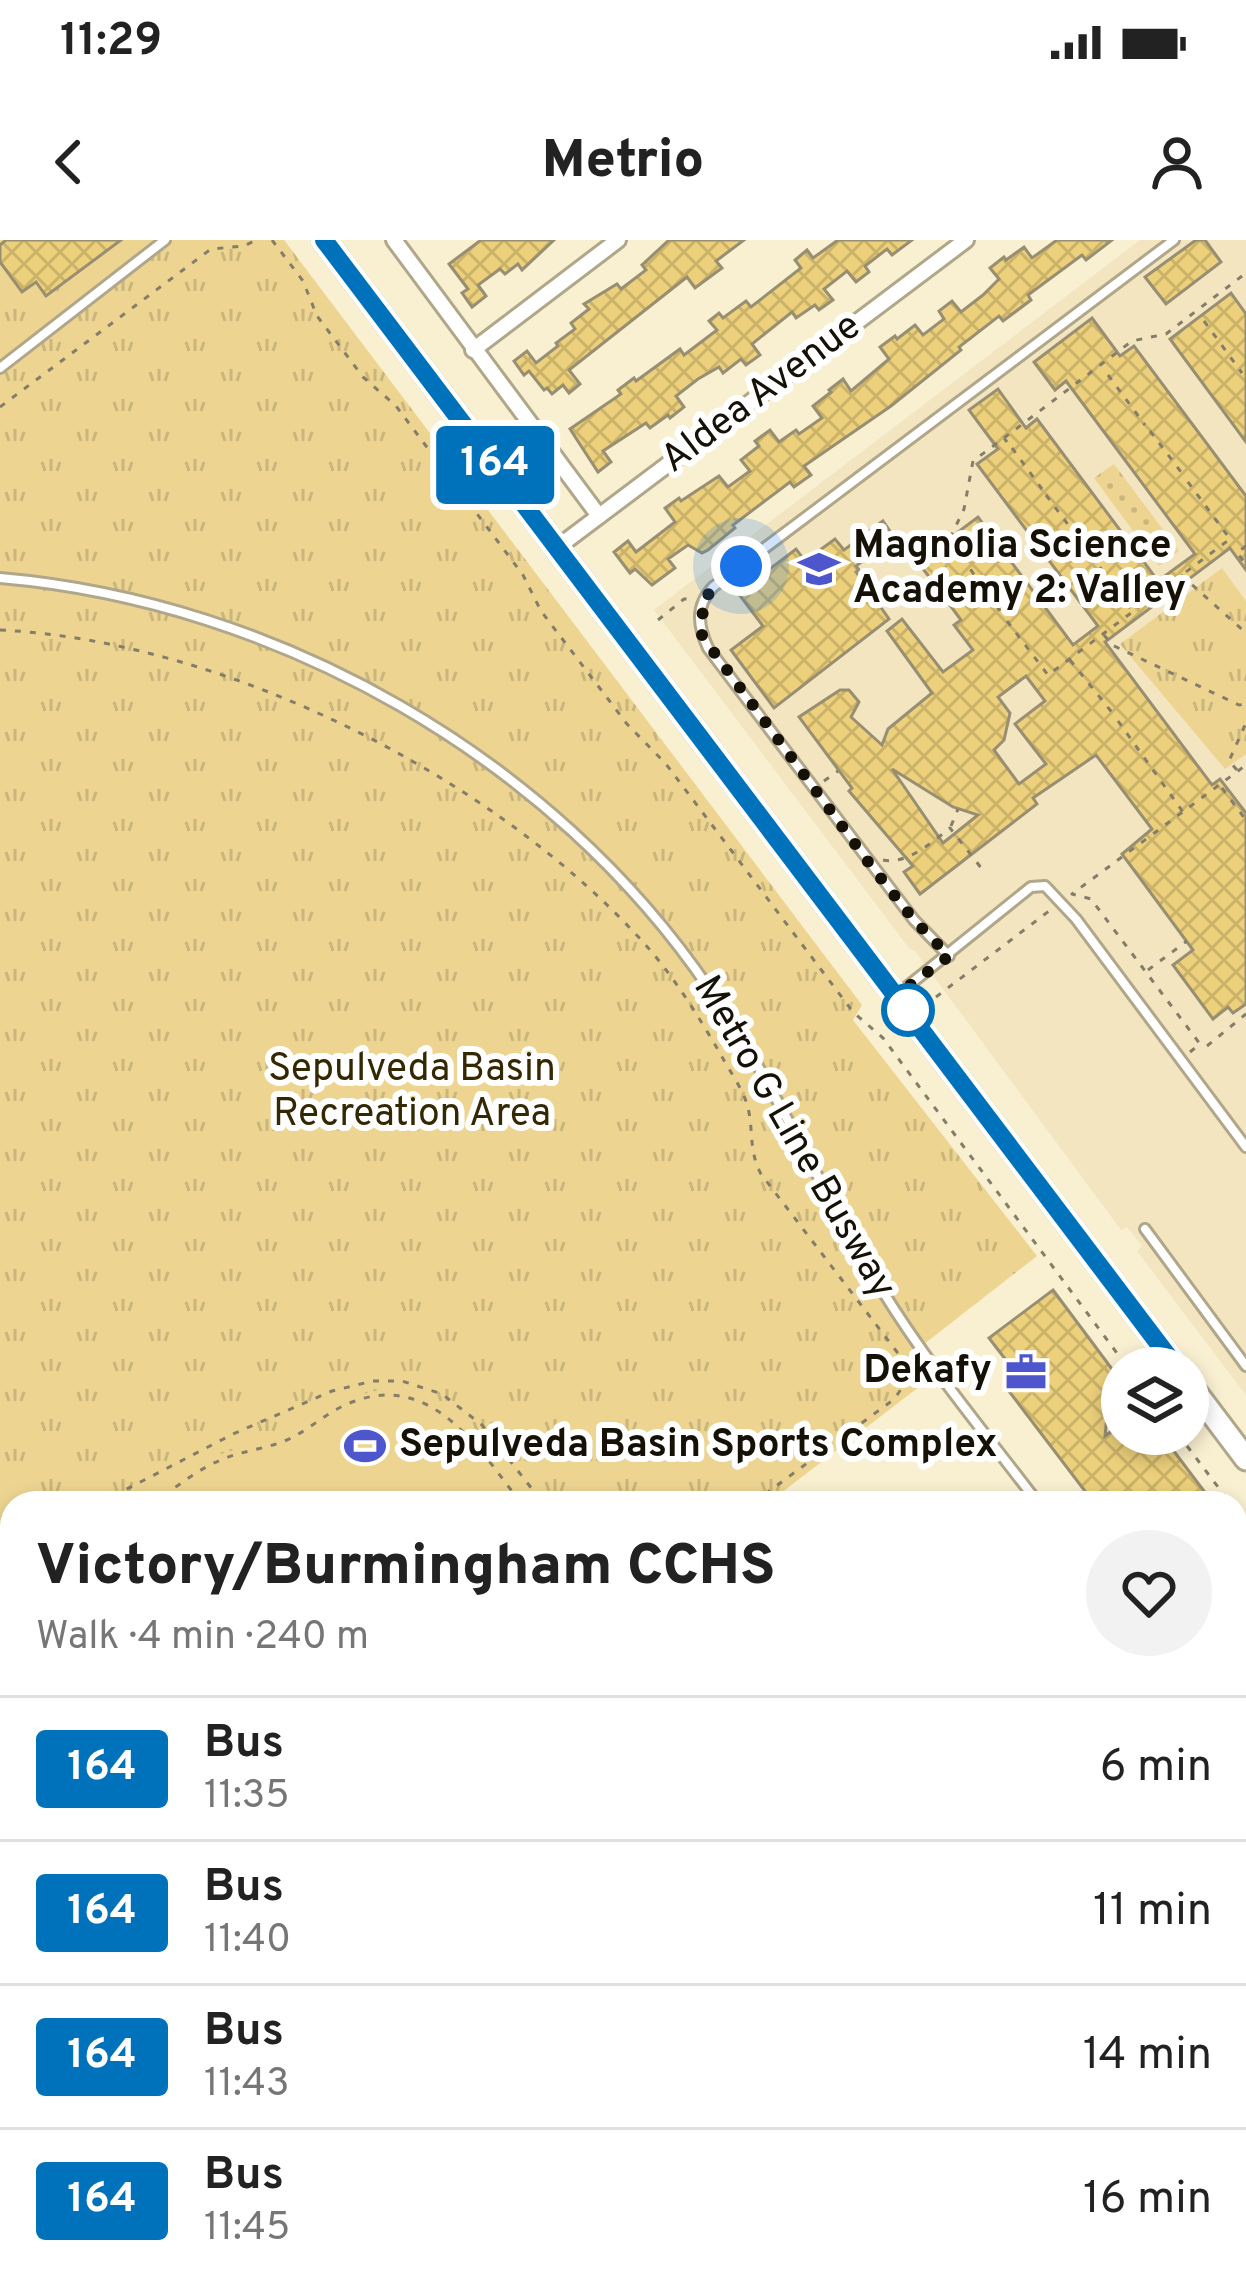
<!DOCTYPE html>
<meta charset="utf-8">
<style>
:root{--surface:#fff;--page:#f2f2f2;--text:#222;--muted:#767676;--line:#e0e0e0}
body{margin:0;font-family:Overpass,sans-serif;background:var(--page);color:var(--text);height:100vh;display:flex;flex-direction:column;font-size:45px;white-space:nowrap}
*{box-sizing:border-box;margin:0}
p{font-size:39px;color:var(--muted)}
.icon{flex:none;width:66px;height:66px;fill:none;stroke:currentColor;stroke-width:2;stroke-linecap:round;stroke-linejoin:round}
.map{position:relative;flex:1;overflow:hidden}
.sheet{position:absolute;left:0px;top:1251px;width:1248px;height:804px;display:flex;flex-direction:column;background:var(--surface);border-radius:36px 36px 0 0;box-shadow:0 6px 18px #0003}
.sheet>*{flex:none}
.badge{padding:0 24px;border-radius:9px;font-size:42px;line-height:78px}
.buttons{position:absolute;left:1101px;top:1107px;display:grid;gap:24px}
.buttons a{display:grid;place-items:center;width:108px;height:108px;border-radius:50%;background:var(--surface);box-shadow:0 6px 18px #0003;font-size:60px}
.you{position:absolute;width:60px;height:60px;margin:-30px;border:9px solid #fff;border-radius:50%;background:#1a73e8;box-shadow:0 0 0 18px #1a73e833}
.map>.badge{position:absolute;translate:-50% -50%;box-shadow:0 0 0 6px #fff}
.round{display:grid;place-items:center;flex:none;width:126px;height:126px;border-radius:63px;background:var(--page)}
.overview{display:flex;align-items:center;justify-content:space-between;height:204px;padding:0 36px}
h1{font-size:57px;font-weight:800;line-height:90px}
ul{padding:0;list-style:none}
li{display:flex;align-items:center;gap:36px;height:144px;padding:0 36px;border-top:3px solid var(--line)}
li div{flex:1}
li b{display:block;font-size:45px}
li em{font-style:normal}
li .badge{min-width:132px;font-weight:700;text-align:center}
.status{display:flex;justify-content:space-between;align-items:center;height:84px;padding:0 60px;background:var(--surface);direction:ltr}
.status svg{height:33px;fill:currentColor}
header{display:flex;justify-content:space-between;align-items:center;height:156px;padding:0 36px;background:var(--surface);font-size:54px;font-weight:800}
.map>svg:first-child{display:block}
.built{fill:#f2e5c0}
.grass{fill:url(#grass-dots)}
.park{fill:url(#park-tufts)}
.garden{fill:#edd591}
.building{fill:url(#building-cross-hatch);stroke:#988f73;stroke-width:3;fill-rule:evenodd}
.lines{fill:none;stroke-linecap:round;stroke-linejoin:round}
.service-casing{stroke:#b0a68a;stroke-width:14}
.minor-casing{stroke:#b0a68a;stroke-width:20}
.primary-casing{stroke:#b0a68a;stroke-width:27}
.path{stroke:#847d69;stroke-width:3;stroke-dasharray:6 9;stroke-linecap:butt}
.service{stroke:#fff;stroke-width:8}
.minor{stroke:#fff;stroke-width:14}
.primary{stroke:#fff;stroke-width:21}
.line-casing{stroke:#fff;stroke-width:27}
.line{stroke:#0072bc;stroke-width:18}
.walk{stroke:#151107;stroke-width:12;stroke-dasharray:0 21.6}
.stop-dot{fill:#fff;stroke:#0072bc;stroke-width:6}
.labels{text-anchor:middle;dominant-baseline:central;stroke-width:12;stroke-linejoin:round;paint-order:stroke}
.street-label{font-size:39px;fill:#151107;stroke:#fff}
.poi-label{font-size:39px;font-weight:bold;fill:#151107;stroke:#fff;text-anchor:start}
.park-label{font-size:39px;fill:#342802;stroke:#fff}
</style>
<div class="status"><b>11:29</b><svg viewBox="0 0 49 12"><path d="M0 12V9h3v3zM5 12V6h3v6zM10 12V3h3v9zM15 12V0h3v12zM26 1h20v11H26zM47 4h2v5h-2z"/></svg></div>
<header><svg class="icon" aria-label="back" viewBox="0 0 24 24"><path d="M15 5l-7 7 7 7"/></svg>Metrio<svg class="icon" aria-label="person" viewBox="0 0 24 24"><circle cx="12" cy="8" r="4"/><path d="M4 21q1-7 8-7t8 7"/></svg></header>
<div class="map">
<svg width="1246" height="2055" viewBox="0 0 1246 2055">
<defs>
<pattern id="grass-dots" width="8" height="8" patternUnits="userSpaceOnUse" patternTransform="scale(3)"><rect width="8" height="8" fill="#edd591"/><path d="M2 2h.1M6 6h.1" fill="none" stroke="#cab67c" stroke-width="1.8" stroke-linecap="round"/></pattern>
<pattern id="park-tufts" width="24" height="20" patternUnits="userSpaceOnUse" patternTransform="scale(3)"><rect width="24" height="20" fill="#edd591"/><path d="M3 7l-1-3M5 7V3M7 7l1-3M15 17l-1-3M17 17v-4M19 17l1-3" fill="none" stroke="#cab67c"/></pattern>
<pattern id="building-cross-hatch" width="8" height="8" patternUnits="userSpaceOnUse" patternTransform="scale(3)"><rect width="8" height="8" fill="#edd07b"/><path d="M0 0l8 8M0 8l8-8" fill="none" stroke="#cab269"/></pattern>
</defs>
<rect width="100%" height="100%" fill="#f9efd1"/>
<polygon class="built" points="1140,0 1246,0 1246,1155 1137,1011 1142,1006 1127,987 1121,990 915,711 909,708 654,370"/>
<polygon class="grass" points="1114,224 1179,311 1159,326 1094,238"/>
<g class="park">
<polygon points="0,0 284,0 862,765 853,780 1037,1016 910,1115 927,1138 924,1143 768,1263 12,1263 12,2043 1236,2043 1236,1781 1246,1773 1246,2055 0,2055"/>
<polygon points="1222,328 1246,361 1246,514 1225,529 1120,404"/>
</g>
<g class="garden">
<path d="M392,1149C461,1165 486,1211 526,1263H134C163,1251 187,1229 216,1216C236,1207 260,1206 280,1196C319,1176 346,1152 392,1149Z"/>
<polygon points="103,2043 690,2043 674,2055 110,2055"/>
</g>
<g class="building">
<polygon points="6,0 121,0 46,56 36,42 22,52 0,22 0,5"/>
<polygon points="481,0 554,0 522,30 518,24 505,34 500,29 478,45 486,56 472,67 462,53 468,49 449,24"/>
<polygon points="669,0 744,0 716,21 722,28 695,48 687,37 569,130 580,144 569,153 563,145 552,154 547,148 544,150 529,131 524,135 514,121 527,111 536,123 558,106 556,103 575,89 571,83 589,69 584,64 617,44 621,49 646,30 642,25"/>
<polygon points="838,0 912,0 892,15 887,9 865,26 869,32 856,42 847,31 824,49 833,60 819,70 815,65 796,78 792,72 752,104 760,115 746,125 741,119 723,133 719,127 698,139 676,156 684,167 670,178 668,175 650,188 646,183 603,211 611,222 598,232 570,189 621,154 618,150 634,138 636,141 680,109 684,115 717,90 709,81 719,73 723,78 746,61 751,67 801,28 795,20 807,10 813,18"/>
<polygon points="1057,0 1112,0 1086,20 1082,15 1028,55 1031,60 1003,81 999,76 959,107 961,110 891,166 804,226 811,235 794,247 790,242 733,285 735,288 708,310 702,313 688,305 668,319 675,328 652,345 635,329 630,333 614,312 628,301 636,312 675,282 665,268 679,258 681,261 719,236 728,247 750,231 741,220 759,206 755,201 770,190 779,202 796,190 799,194 822,178 813,166 831,152 829,150 843,139 851,151 889,119 880,107 895,96 897,99 915,85 923,95 944,79 939,71 952,61 961,72 983,55 999,39 990,28 1004,17 1006,20 1024,7 1032,18"/>
<polygon points="1196,0 1205,0 1221,22 1166,64 1145,37"/>
<polygon points="1231,53 1246,74 1246,202 1170,99"/>
<path d="M1092,78L1120,116L1134,106L1246,256V330L1230,308L1105,402L1212,545L1220,539L1246,573V764L1233,773L1228,767L1213,779L1173,725L1193,710L1122,614L1152,589L1096,515L1033,558L1037,564L920,654L904,632L913,626L849,551L852,548L799,477L840,450H849L859,462L851,477L882,505L888,489L932,453L887,391L902,379L943,432L973,410L954,385L961,380L918,322L978,277L1073,405L1098,386L977,224L998,209L969,170L998,149L1026,188L1037,179L1158,341L1195,314L1066,141L1055,150L1034,122ZM1026,436L1045,461L1015,484L1046,524L1019,544L994,510L1004,500L1010,473L998,457ZM892,529L953,567L978,575L943,603Z"/>
<polygon points="883,281 894,297 856,326 859,330 856,332 889,379 774,468 731,410 763,386 738,353 796,309 805,321 835,299 844,310"/>
<polygon points="1053,1050 1112,1129 1105,1196 1122,1183 1122,1194 1161,1194 1213,1263 1094,1263 1005,1146 1009,1124 989,1098"/>
</g>
<g class="lines">
<g class="service-casing">
<g id="service">
<polyline points="0,128 165,0"/>
<path d="M0,338C278,362 553,518 710,750C776,845 821,952 882,1050C928,1125 985,1193 1038,1263"/>
<path d="M949,716L914,680L708,408C698,386 695,366 713,347L1174,0"/>
<polyline points="898,754 1031,647 1045,646 1076,679 1246,907"/>
<polyline points="1145,989 1246,1126"/>
<polyline points="1236,1526 1246,1539"/>
<polyline points="1236,1593 1246,1607"/>
</g>
</g>
<g class="minor-casing">
<g id="minor">
<polyline points="394,0 599,276"/>
<polyline points="473,110 618,0"/>
<polyline points="558,307 966,0"/>
</g>
</g>
<g class="primary-casing">
<g id="primary">
<polyline points="324,0 1177,1128"/>
<polyline points="1188,1142 1246,1219"/>
<polyline points="1236,1698 1246,1691"/>
<polyline points="1236,1739 1246,1732"/>
<polyline points="737,2055 753,2043"/>
<polyline points="803,2055 819,2043"/>
</g>
</g>
<g class="path">
<polyline points="272,0 303,41 317,76 363,137 396,166 523,335 541,371 627,484 666,524 853,772 883,798 1128,1128"/>
<polyline points="1204,81 1242,133"/>
<polyline points="1108,135 1145,185"/>
<polyline points="0,167 211,9 244,6 256,0"/>
<polyline points="1150,191 1181,232"/>
<polyline points="1004,198 1132,101 1166,94 1246,33"/>
<polyline points="1012,208 1042,249"/>
<polyline points="1046,255 1131,369"/>
<polyline points="950,298 964,269 973,221 1004,198 1007,202"/>
<polyline points="953,305 1003,375"/>
<polyline points="1246,306 1237,313 1246,324"/>
<polyline points="1181,335 1246,393"/>
<polyline points="658,380 684,359 691,359"/>
<polyline points="1007,381 1048,435 1230,299 1185,238"/>
<path d="M0,390C225,401 493,536 643,702C673,735 699,777 721,815C729,830 742,848 747,864C754,888 748,910 761,934L897,1112C907,1131 908,1143 893,1160L753,1263"/>
<polyline points="1104,395 1112,405 1239,465 1246,464"/>
<polyline points="1070,420 1114,475"/>
<polyline points="1118,481 1183,572"/>
<polyline points="1237,530 1229,521 1246,483"/>
<polyline points="824,541 838,531"/>
<polyline points="1222,548 1246,580"/>
<polyline points="951,586 958,569"/>
<path d="M883,620C907,625 932,602 950,588L982,629"/>
<polyline points="1148,730 1187,701"/>
<polyline points="936,757 1049,671"/>
<polyline points="1207,806 1246,774"/>
<polyline points="1190,812 1200,804 1091,659 1072,654 1246,525"/>
<polyline points="1178,1194 1230,1263"/>
<polyline points="100,1263 233,1194 332,1151 373,1141 402,1141 442,1154 482,1185 543,1263"/>
<path d="M150,1263C175,1250 195,1230 221,1220C243,1210 269,1209 291,1198C313,1187 331,1169 355,1161C433,1133 480,1210 521,1263"/>
<polyline points="1236,1271 1246,1284"/>
<polyline points="0,1397 12,1368"/>
<polyline points="12,1411 8,1442 12,1485"/>
<polyline points="0,1533 12,1594"/>
<polyline points="1236,1662 1246,1655"/>
<polyline points="0,1772 12,1849"/>
<polyline points="1236,1772 1246,1765"/>
<polyline points="1236,1964 1246,1962"/>
<polyline points="40,2043 42,2055"/>
<polyline points="111,2043 118,2055"/>
<polyline points="489,2043 498,2055"/>
<polyline points="182,2055 198,2043"/>
<polyline points="685,2055 701,2043"/>
<polyline points="856,2055 872,2043"/>
<polyline points="934,2055 936,2043"/>
<polyline points="1010,2055 1031,2043"/>
</g>
<use href="#service" class="service"/>
<use href="#minor" class="minor"/>
<use href="#primary" class="primary"/>
</g>
<g class="lines">
<g class="line-casing">
<polyline id="line" points="324,0 1177,1128"/>
</g>
<use href="#line" class="line"/>
<polyline class="walk" points="741,326 703,359 702,396 872,627 914,680 949,716 897,755 912,775 908,770"/>
</g>
<defs>
<g id="school-bare" transform="scale(3.24)"><path d="M0-5L7-2L0 1L-7-2ZM-4 1L0 2.5L4 1V4Q0 6-4 4Z" fill="#4d56cc" stroke="#fff" stroke-width="2.5" paint-order="stroke"/></g>
<g id="office-bare" transform="scale(3.24)"><path d="M-6-3h4V-5.5h4V-3h4V5H-6ZM-1-4.5V-3h2v-1.5ZM-6 0V1H6V0Z" fill="#4d56cc" stroke="#fff" stroke-width="2.5" paint-order="stroke"/></g>
<g id="stadium-bare" transform="scale(3.24)"><path d="M0-5a6.5 5 0 1 0 0 10a6.5 5 0 1 0 0-10ZM-3.5-1.8h7v3.6h-7Z" fill="#4d56cc" stroke="#fff" stroke-width="2.5" paint-order="stroke"/></g>
</defs>
<g fill-rule="evenodd">
<use href="#school-bare" x="819" y="329"/>
<use href="#office-bare" x="1026" y="1132"/>
<use href="#stadium-bare" x="365" y="1206"/>
</g>
<circle class="stop-dot" cx="908" cy="770" r="24"/>
<g class="labels">
<g class="street-label">
<text transform="translate(762 154) rotate(-37)">Aldea Avenue</text>
<text transform="translate(793 898) rotate(60)">Metro G Line Busway</text>
</g>
<g class="poi-label">
<text x="853" y="307">Magnolia Science<tspan x="853" dy="45">Academy 2: Valley</tspan></text>
<text x="992" y="1132" text-anchor="end">Dekafy</text>
<text x="399" y="1206">Sepulveda Basin Sports Complex</text>
</g>
<g class="park-label">
<text x="412" y="830">Sepulveda Basin<tspan x="412" dy="45">Recreation Area</tspan></text>
</g>
</g>
</svg>
<div class="buttons">
<a><svg class="icon" aria-label="layers" viewBox="0 0 24 24"><path d="M12 4l9 5-9 5-9-5zM3 14l9 5 9-5"/></svg></a>
</div>
<div class="you" style="left:741px;top:326px"></div>
<b class="badge" style="left:495px;top:225px;background:#0072bc;color:#fff">164</b>
<section class="sheet">
<div class="overview"><div><h1>Victory/Burmingham CCHS</h1><p>Walk · 4 min · 240 m</p></div><a class="round"><svg class="icon" aria-label="heart" viewBox="0 0 24 24"><path d="M12 20l-8-8c-3-5 5-10 8-4 3-6 11-1 8 4z"/></svg></a></div>
<ul>
<li><span class="badge" style="background:#0072bc;color:#fff">164</span><div><b>Bus</b><p>11:35</p></div><em>6 min</em></li>
<li><span class="badge" style="background:#0072bc;color:#fff">164</span><div><b>Bus</b><p>11:40</p></div><em>11 min</em></li>
<li><span class="badge" style="background:#0072bc;color:#fff">164</span><div><b>Bus</b><p>11:43</p></div><em>14 min</em></li>
<li><span class="badge" style="background:#0072bc;color:#fff">164</span><div><b>Bus</b><p>11:45</p></div><em>16 min</em></li>
</ul>
</section>
</div>
